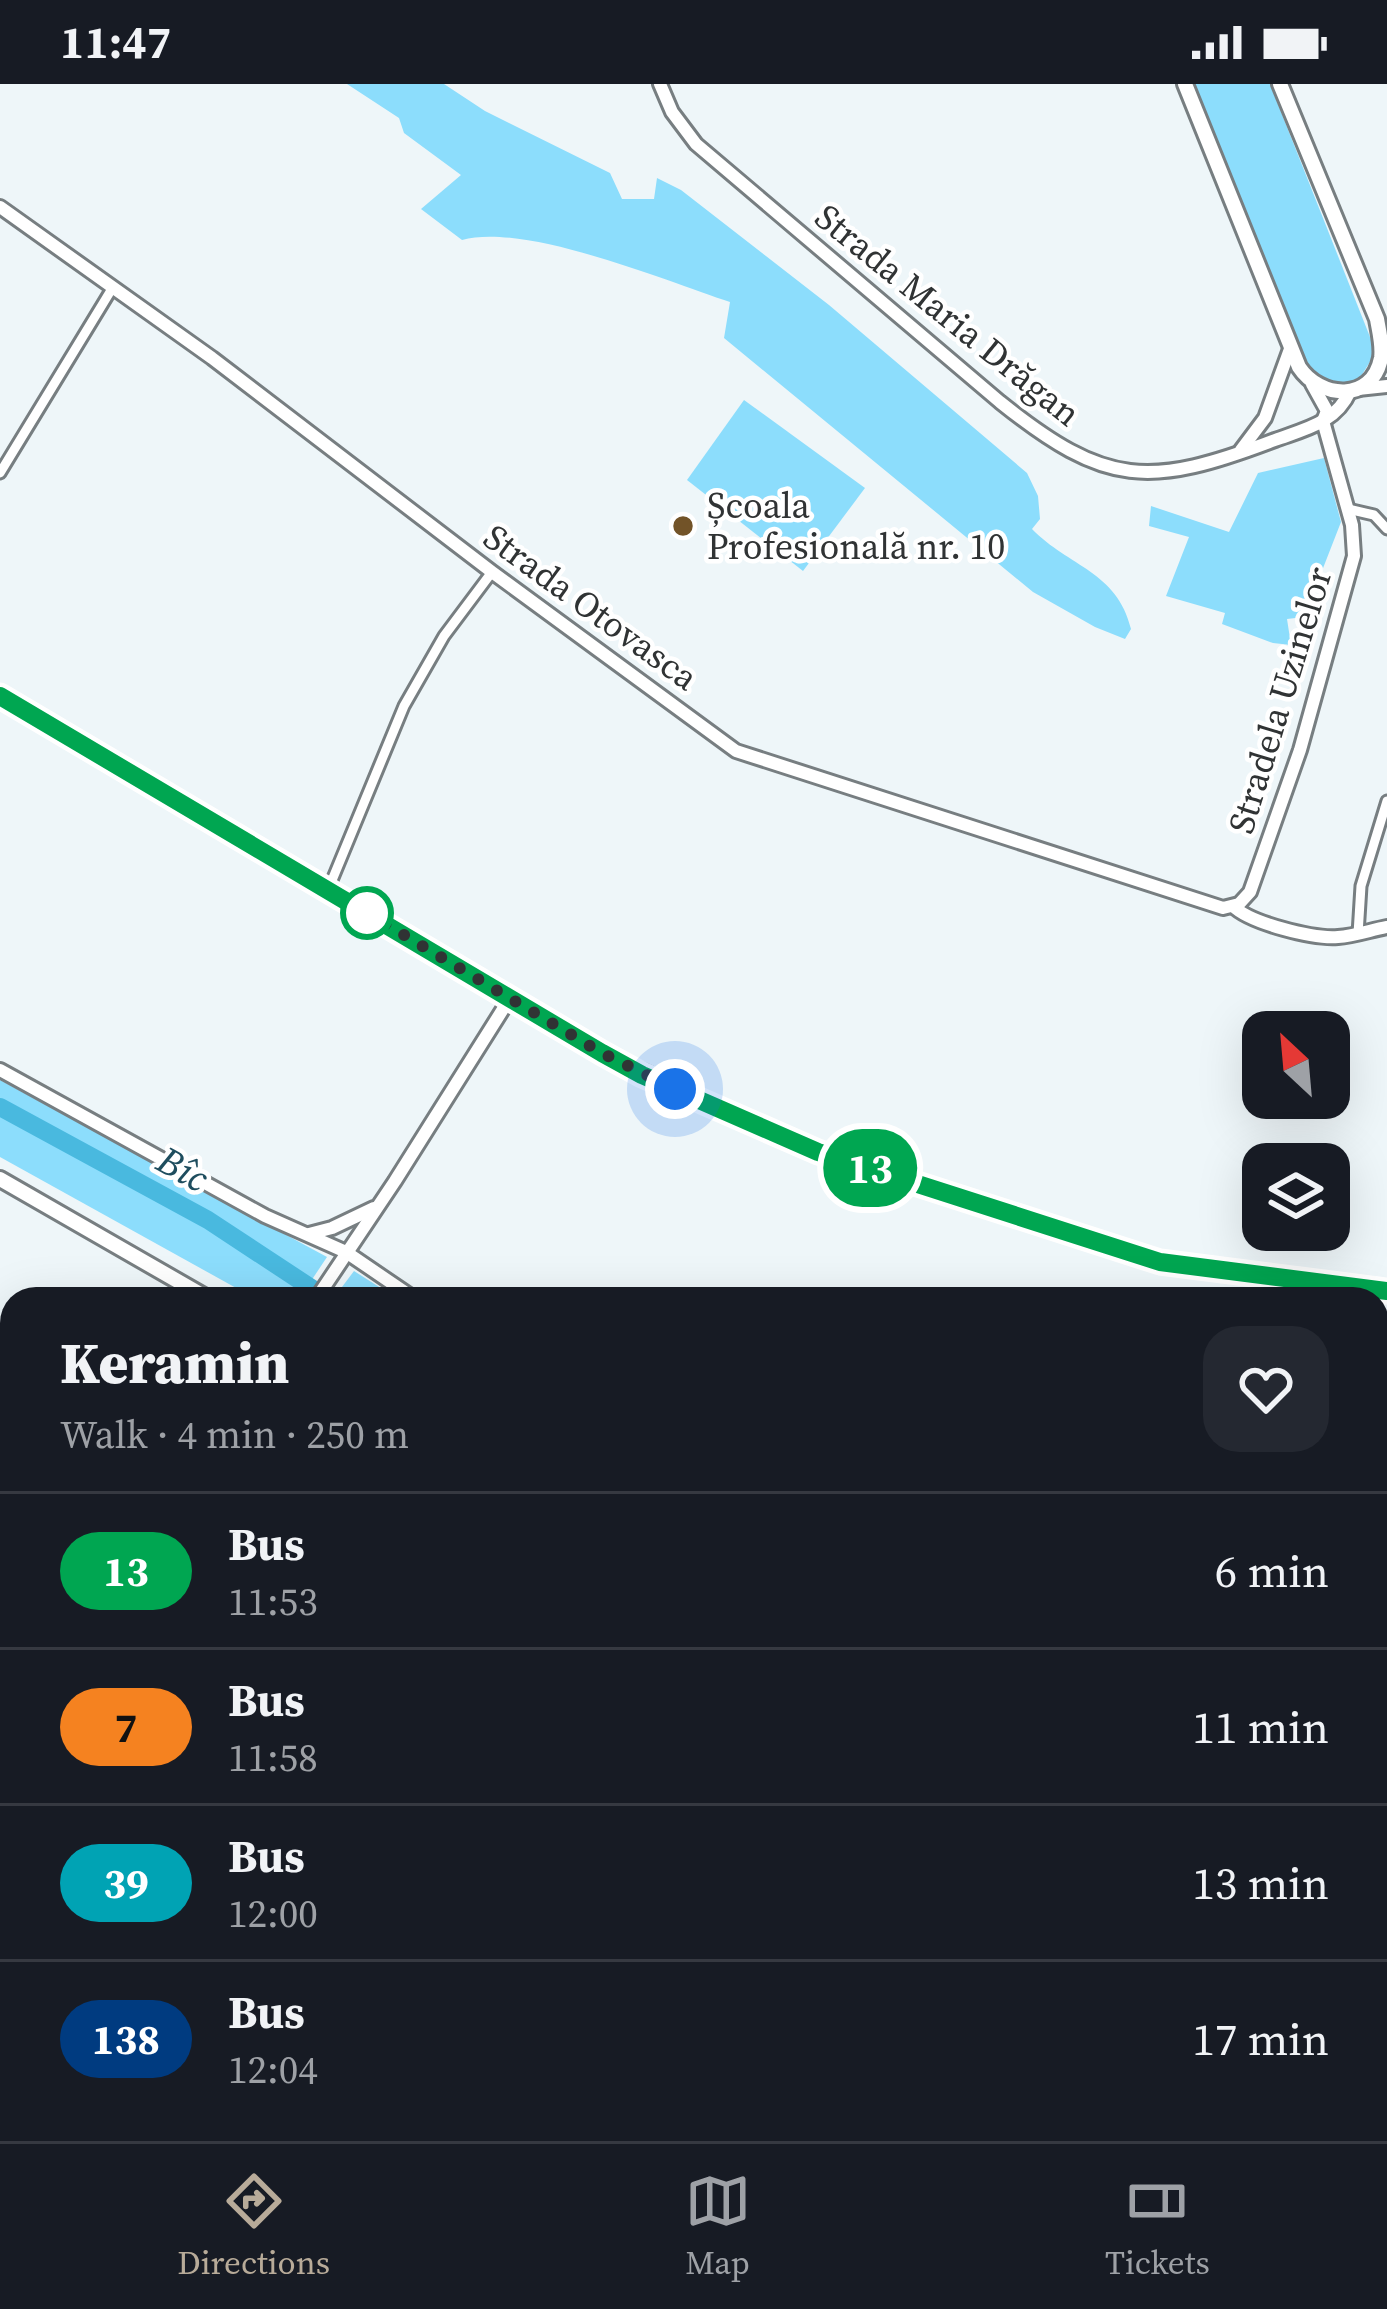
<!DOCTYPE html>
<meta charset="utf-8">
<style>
:root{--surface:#171b24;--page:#242831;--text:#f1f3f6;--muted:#9ea1a6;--line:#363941;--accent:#b8ab99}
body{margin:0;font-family:"Source Serif 4",serif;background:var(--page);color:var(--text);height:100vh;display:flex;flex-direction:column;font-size:45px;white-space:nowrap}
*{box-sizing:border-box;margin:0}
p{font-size:39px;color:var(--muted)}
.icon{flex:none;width:66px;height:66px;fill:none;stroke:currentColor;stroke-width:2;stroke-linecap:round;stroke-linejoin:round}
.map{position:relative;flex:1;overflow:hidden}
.drawer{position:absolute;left:0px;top:1203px;width:1389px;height:855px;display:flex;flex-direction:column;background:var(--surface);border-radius:36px 36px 0 0;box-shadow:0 12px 48px #0002}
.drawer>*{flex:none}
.badge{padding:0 24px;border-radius:39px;font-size:42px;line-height:78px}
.needle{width:78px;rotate:334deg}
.tools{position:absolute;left:1242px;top:927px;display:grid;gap:24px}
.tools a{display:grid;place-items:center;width:108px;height:108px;border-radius:24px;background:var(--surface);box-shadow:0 12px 48px #0002;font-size:60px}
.you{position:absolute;width:60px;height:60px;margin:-30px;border:9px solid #fff;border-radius:50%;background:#1a73e8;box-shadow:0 0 0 18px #1a73e833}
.map>.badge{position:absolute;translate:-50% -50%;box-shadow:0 0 0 6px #fff}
.round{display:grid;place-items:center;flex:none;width:126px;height:126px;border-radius:36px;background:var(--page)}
.overview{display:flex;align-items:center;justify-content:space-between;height:204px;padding:0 60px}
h1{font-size:57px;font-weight:800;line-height:90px}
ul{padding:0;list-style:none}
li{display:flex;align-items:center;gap:36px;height:156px;padding:0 60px;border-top:3px solid var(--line)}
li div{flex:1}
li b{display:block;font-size:45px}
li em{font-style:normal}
li .badge{min-width:132px;font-weight:700;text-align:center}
.status{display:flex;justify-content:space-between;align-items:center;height:84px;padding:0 60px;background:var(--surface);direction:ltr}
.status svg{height:33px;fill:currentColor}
.menu{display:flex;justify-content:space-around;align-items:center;height:168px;border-top:3px solid var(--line);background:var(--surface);font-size:33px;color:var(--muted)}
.menu a{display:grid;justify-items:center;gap:6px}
.menu .active{color:var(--accent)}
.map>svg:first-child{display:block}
.green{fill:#8cddfc}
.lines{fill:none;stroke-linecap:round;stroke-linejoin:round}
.river{stroke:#49b9df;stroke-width:18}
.street-casing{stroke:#777e81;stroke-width:15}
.secondary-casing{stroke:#777e81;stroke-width:18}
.primary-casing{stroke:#777e81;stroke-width:20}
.street{stroke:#fff;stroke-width:9}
.secondary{stroke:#fff;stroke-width:12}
.primary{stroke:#fff;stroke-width:14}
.rail{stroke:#464a4b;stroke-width:3;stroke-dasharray:24 12;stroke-linecap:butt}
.line-casing{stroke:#fff;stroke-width:27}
.line{stroke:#00a651;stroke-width:18}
.walk{stroke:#303334;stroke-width:12;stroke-dasharray:0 21.6}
.poi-dot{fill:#725328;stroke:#fff;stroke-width:4.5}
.stop-dot{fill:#fff;stroke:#00a651;stroke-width:6}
.labels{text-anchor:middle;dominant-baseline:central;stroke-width:9;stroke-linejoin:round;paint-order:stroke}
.street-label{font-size:36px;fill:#303334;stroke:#fff}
.poi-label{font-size:36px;fill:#303334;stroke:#fff;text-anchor:start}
.water-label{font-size:39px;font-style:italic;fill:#1e4d5e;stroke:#fff}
</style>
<div class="status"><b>11:47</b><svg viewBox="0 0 49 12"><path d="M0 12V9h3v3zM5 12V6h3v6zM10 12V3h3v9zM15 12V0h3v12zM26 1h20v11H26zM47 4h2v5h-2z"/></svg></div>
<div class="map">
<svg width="1387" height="2057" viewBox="0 0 1387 2057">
<rect width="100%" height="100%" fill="#eef6f9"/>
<g class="green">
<path d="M347,0H444L485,27L610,89L622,115H654L657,94L681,106L829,221L1027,389L1038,412L1040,435L1032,445C1069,483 1117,487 1131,545L1125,555L1095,543L1033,508L724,254L730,218C666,197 524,138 462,156L421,125L461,91L404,49L399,34Z"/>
<path d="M1194,0H1270L1372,258L1373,273L1358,297C1337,304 1319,301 1307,281Z"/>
<polygon points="744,316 865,404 803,487 687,396"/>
<polygon points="1324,374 1341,438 1304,533 1287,535 1291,561 1273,559 1222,540 1225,529 1166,512 1189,453 1149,442 1151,422 1229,448 1258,389"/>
<polygon points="0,996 327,1173 299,1215 256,1215 0,1073"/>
<polygon points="354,1187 398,1215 333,1215"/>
<polygon points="1377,1850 1387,1856 1387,1956 1377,1950"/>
<polygon points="1377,2032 1387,2044 1387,2057 747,2054 753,2046 1377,2046"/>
</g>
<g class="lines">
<g class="river">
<polyline points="0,1023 208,1136 328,1215"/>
<polyline points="1377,1881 1387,1887"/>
</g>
<g class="street-casing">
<g id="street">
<polyline points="0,389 113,203"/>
<polyline points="1348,425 1374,431 1387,445"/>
<polyline points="328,806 404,622 444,552 492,488"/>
<polyline points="1358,850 1361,802 1387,717"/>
<polyline points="0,1532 12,1539"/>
</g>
</g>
<g class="secondary-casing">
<g id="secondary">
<path d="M660,0L672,28L696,60L1000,318C1106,403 1149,404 1275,356C1305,345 1336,339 1350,307"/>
<polyline points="0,123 212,274 492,488 736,667 1223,824 1239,820 1250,808 1300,666 1354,472 1352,441 1323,337 1327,327 1312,300"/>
<polyline points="1358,305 1387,302"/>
<polyline points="1241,366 1265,334 1290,265"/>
<path d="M1233,822C1250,839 1313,855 1338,853C1354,852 1371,846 1387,843"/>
<polyline points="0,986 265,1132 346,1168 415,1215"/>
<polyline points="309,1150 332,1144 374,1124"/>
<polyline points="316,1215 395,1097 510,914"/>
<polyline points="1377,1835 1387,1840"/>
</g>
</g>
<g class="primary-casing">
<g id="primary">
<path d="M1185,0L1299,283C1320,315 1372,319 1381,274C1383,262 1379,247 1377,235L1280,0"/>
<polyline points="0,612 602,969 818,1068 1160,1178 1387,1207"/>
<polyline points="0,1095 209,1215"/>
<polyline points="1377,1968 1387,1971"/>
<polyline points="1377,1988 1387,1998"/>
</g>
</g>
<use href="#street" class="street"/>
<use href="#secondary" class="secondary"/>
<use href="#primary" class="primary"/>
<g class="rail">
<polyline points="0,1956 12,1964"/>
<polyline points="0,2008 12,2014"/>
<polyline points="55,2046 73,2057"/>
<polyline points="602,2046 618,2057"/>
</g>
</g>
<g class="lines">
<g class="line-casing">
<polyline id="line" points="0,612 602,969 642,991 818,1068 1160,1178 1387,1207"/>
</g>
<use href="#line" class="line"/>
<polyline class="walk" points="367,829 602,969 675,1005"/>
</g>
<circle class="poi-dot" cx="683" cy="442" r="12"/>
<circle class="stop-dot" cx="367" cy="829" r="24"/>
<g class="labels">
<g class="street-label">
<text transform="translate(948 231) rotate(39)">Strada Maria Drăgan</text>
<text transform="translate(591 523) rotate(36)">Strada Otovasca</text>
<text transform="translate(1280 616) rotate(-73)">Stradela Uzinelor</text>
</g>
<g class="poi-label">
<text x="707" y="421">Școala<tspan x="707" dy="41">Profesională nr. 10</tspan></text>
</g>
<g class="water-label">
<text transform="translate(183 1085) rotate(29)">Bîc</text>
</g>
</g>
</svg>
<div class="tools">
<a><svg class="needle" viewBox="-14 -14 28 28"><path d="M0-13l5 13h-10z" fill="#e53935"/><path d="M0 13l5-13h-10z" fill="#9ea1a6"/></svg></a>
<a><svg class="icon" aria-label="layers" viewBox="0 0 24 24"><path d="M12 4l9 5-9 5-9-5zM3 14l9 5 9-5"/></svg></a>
</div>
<div class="you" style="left:675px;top:1005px"></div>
<b class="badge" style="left:870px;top:1084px;background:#00a651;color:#fff">13</b>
<section class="drawer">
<div class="overview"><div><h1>Keramin</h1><p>Walk · 4 min · 250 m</p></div><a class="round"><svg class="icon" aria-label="heart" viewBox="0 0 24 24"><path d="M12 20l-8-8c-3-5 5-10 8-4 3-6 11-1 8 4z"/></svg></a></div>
<ul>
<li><span class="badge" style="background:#00a651;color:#fff">13</span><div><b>Bus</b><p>11:53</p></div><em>6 min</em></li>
<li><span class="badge" style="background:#f58220;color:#111">7</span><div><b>Bus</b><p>11:58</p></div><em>11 min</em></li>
<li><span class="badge" style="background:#00a3b4;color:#fff">39</span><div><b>Bus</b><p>12:00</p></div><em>13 min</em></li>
<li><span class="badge" style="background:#003b80;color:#fff">138</span><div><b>Bus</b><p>12:04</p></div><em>17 min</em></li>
</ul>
</section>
</div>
<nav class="menu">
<a class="active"><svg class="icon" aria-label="directions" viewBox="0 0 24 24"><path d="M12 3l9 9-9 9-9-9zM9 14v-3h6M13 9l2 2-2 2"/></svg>Directions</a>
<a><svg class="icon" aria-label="map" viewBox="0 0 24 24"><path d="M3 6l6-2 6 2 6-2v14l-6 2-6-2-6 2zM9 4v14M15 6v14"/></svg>Map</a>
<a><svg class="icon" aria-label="tickets" viewBox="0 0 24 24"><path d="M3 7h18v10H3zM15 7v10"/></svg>Tickets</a>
</nav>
